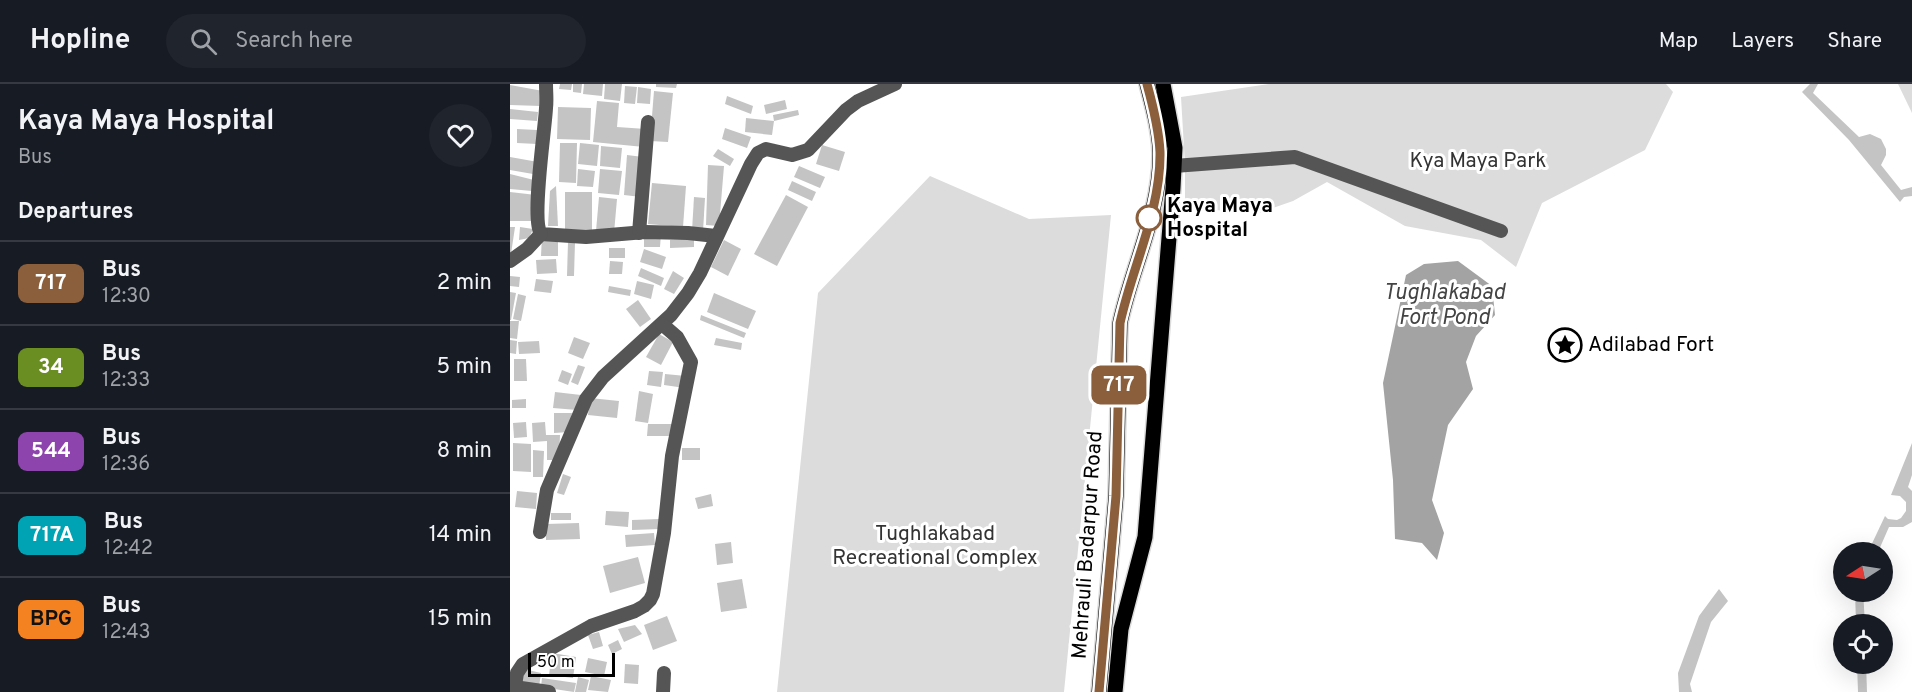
<!DOCTYPE html>
<style>
:root{--surface:#171b24;--page:#20242c;--text:#f1f3f6;--muted:#9ea1a6;--line:#363941}
body{margin:0;font-family:Overpass,sans-serif;background:var(--page);color:var(--text);height:100vh;display:flex;flex-direction:column;font-size:22px;white-space:nowrap}
*{box-sizing:border-box;margin:0}
p{font-size:20px;color:var(--muted)}
.icon{flex:none;width:33px;height:33px;fill:none;stroke:currentColor;stroke-width:2;stroke-linecap:round;stroke-linejoin:round}
.map{position:relative;flex:1;overflow:hidden}
.details{display:flex;flex-direction:column;background:var(--surface);width:510px}
.details>*{flex:none}
.badge{padding:0 12px;border-radius:9px;font-size:21px;line-height:39px}
.needle{width:39px;rotate:258deg}
.controls{position:absolute;left:1323px;top:458px;display:grid;gap:12px}
.controls a{display:grid;place-items:center;width:60px;height:60px;border-radius:50%;background:var(--surface);box-shadow:0 6px 24px #0002;font-size:30px}
.scale{position:absolute;left:18px;bottom:15px;width:87px;box-sizing:border-box;padding-left:6px;border:3px solid #000;border-top:0;font-size:16px;line-height:21px;white-space:nowrap;color:#000;-webkit-text-stroke:4px #fff;paint-order:stroke}
.map>.badge{position:absolute;translate:-50% -50%;box-shadow:0 0 0 3px #fff}
h2{padding:0 18px;font-size:22px;line-height:54px}
.round{display:grid;place-items:center;flex:none;width:63px;height:63px;border-radius:32px;background:var(--page)}
.headline{display:flex;align-items:center;justify-content:space-between;height:102px;padding:0 18px}
h1{font-size:28px;font-weight:700;line-height:45px}
ul{padding:0;list-style:none}
li{display:flex;align-items:center;gap:18px;height:84px;padding:0 18px;border-top:2px solid var(--line)}
li div{flex:1}
li b{display:block;font-size:22px}
li em{font-style:normal}
li .badge{min-width:66px;font-weight:700;text-align:center}
header{display:flex;align-items:center;gap:36px;box-sizing:border-box;height:84px;padding:0 30px;background:var(--surface);border-bottom:2px solid var(--line)}
header strong{font-size:28px}
nav{display:flex;gap:33px;margin-inline-start:auto;font-size:21px}
.search{width:420px;height:54px;background:var(--page);display:flex;align-items:center;gap:15px;box-sizing:border-box;padding:0 21px;border-radius:33px;color:var(--muted);font-size:22px}
main{display:flex;flex:1;min-height:0}
.map>svg:first-child{display:block}
.green{fill:#dcdcdc}
.water{fill:#a3a3a3}
.building{fill:#c4c4c4}
.lines{fill:none;stroke-linecap:round;stroke-linejoin:round}
.major-casing{stroke:#dbdbdb;stroke-width:18}
.minor{stroke:#555;stroke-width:14}
.major{stroke:#000;stroke-width:15}
.line-casing{stroke:#fff;stroke-width:14}
.line{stroke:#8b5e3c;stroke-width:9}
.stop-dot{fill:#fff;stroke:#8b5e3c;stroke-width:3}
.labels{text-anchor:middle;dominant-baseline:central;stroke-width:6;stroke-linejoin:round;paint-order:stroke}
.park-label{font-size:21px;fill:#333;stroke:#fff}
.stop-label{font-size:21px;font-weight:bold;fill:#000;stroke:#fff;text-anchor:start}
.poi-label{font-size:21px;fill:#000;stroke:#fff;text-anchor:start}
.street-label{font-size:21px;fill:#000;stroke:#fff}
.water-label{font-size:22px;font-style:italic;fill:#444;stroke:#fff}
</style>
<header>
<strong>Hopline</strong>
<div class="search"><svg class="icon" aria-label="search" viewBox="0 0 24 24"><circle cx="10" cy="10" r="6"/><path d="M15 15l6 6"/></svg>Search here</div>
<nav><a>Map</a><a>Layers</a><a>Share</a></nav>
</header>
<main>
<section class="details">
<div class="headline"><div><h1>Kaya Maya Hospital</h1><p>Bus</p></div><a class="round"><svg class="icon" aria-label="heart" viewBox="0 0 24 24"><path d="M12 20l-8-8c-3-5 5-10 8-4 3-6 11-1 8 4z"/></svg></a></div>
<h2>Departures</h2>
<ul>
<li><span class="badge" style="background:#8b5e3c;color:#fff">717</span><div><b>Bus</b><p>12:30</p></div><em>2 min</em></li>
<li><span class="badge" style="background:#6b8e23;color:#fff">34</span><div><b>Bus</b><p>12:33</p></div><em>5 min</em></li>
<li><span class="badge" style="background:#8e44ad;color:#fff">544</span><div><b>Bus</b><p>12:36</p></div><em>8 min</em></li>
<li><span class="badge" style="background:#00a3b4;color:#fff">717A</span><div><b>Bus</b><p>12:42</p></div><em>14 min</em></li>
<li><span class="badge" style="background:#f58220;color:#111">BPG</span><div><b>Bus</b><p>12:43</p></div><em>15 min</em></li>
</ul>
</section>
<div class="map">
<svg width="1402" height="608" viewBox="0 0 1402 608">
<rect width="100%" height="100%" fill="#fff"/>
<g class="green">
<polygon points="759,0 1156,0 1163,8 1135,66 1032,119 1006,183 971,156 895,142 817,98 783,117 749,129 675,124 675,81 671,13"/>
<polygon points="1388,0 1402,0 1402,29"/>
<polygon points="420,92 519,135 601,131 554,608 267,608 308,209"/>
</g>
<polygon class="water" points="948,177 982,202 985,231 966,252 956,278 963,305 938,341 922,416 934,449 927,476 912,459 885,455 883,396 873,299 896,191 914,180"/>
<g class="building">
<polygon points="50,0 62,0 61,6 49,5"/>
<polygon points="63,0 72,0 71,9 63,8"/>
<polygon points="74,0 93,0 92,12 73,10"/>
<polygon points="95,0 112,0 110,17 94,15"/>
<polygon points="146,0 167,0 166,4 146,3"/>
<polygon points="1300,0 1308,0 1303,9 1349,53 1360,50 1371,55 1376,65 1376,71 1371,81 1391,106 1402,103 1402,112 1394,113 1390,118 1339,56 1292,8"/>
<polygon points="0,1 33,7 31,22 0,21"/>
<polygon points="115,2 127,3 125,20 114,19"/>
<polygon points="128,3 141,5 140,20 127,19"/>
<polygon points="144,7 163,9 158,58 140,57"/>
<polygon points="217,12 243,22 241,30 215,20"/>
<polygon points="275,16 277,25 256,30 254,21"/>
<polygon points="87,17 109,19 107,43 136,45 134,63 83,58"/>
<polygon points="48,23 81,24 80,56 47,55"/>
<polygon points="0,25 28,28 27,37 0,35"/>
<polygon points="288,26 289,31 264,37 263,31"/>
<polygon points="236,34 264,37 262,51 235,48"/>
<polygon points="215,44 241,53 237,64 212,55"/>
<polygon points="7,45 27,46 27,60 7,59"/>
<polygon points="50,59 67,59 66,99 49,98"/>
<polygon points="70,59 89,61 87,82 68,80"/>
<polygon points="312,61 335,68 329,87 306,80"/>
<polygon points="91,62 112,64 110,84 90,82"/>
<polygon points="208,65 224,75 220,82 203,72"/>
<polygon points="117,71 133,73 131,113 114,111"/>
<polygon points="0,73 28,78 23,90 0,86"/>
<polygon points="198,81 214,82 209,142 196,141"/>
<polygon points="289,82 315,93 310,104 284,93"/>
<polygon points="68,85 85,87 83,103 67,102"/>
<polygon points="90,85 112,87 109,111 88,109"/>
<polygon points="0,90 24,96 22,107 0,105"/>
<polygon points="282,97 306,108 302,117 278,106"/>
<polygon points="142,99 176,102 173,143 138,140"/>
<polygon points="46,102 48,142 38,142 40,107"/>
<polygon points="0,108 26,111 21,137 0,137"/>
<rect x="55" y="108" width="27" height="38"/>
<polygon points="276,111 298,123 267,182 244,170"/>
<polygon points="89,113 107,115 104,149 86,147"/>
<polygon points="184,113 195,114 193,147 182,147"/>
<polygon points="0,143 5,143 1,170 0,170"/>
<polygon points="10,143 23,145 19,154 9,156"/>
<polygon points="134,150 151,150 150,163 134,163"/>
<polygon points="32,152 48,153 48,172 31,172"/>
<polygon points="184,155 184,163 160,164 160,156"/>
<polygon points="214,156 231,165 218,192 201,183"/>
<polygon points="58,158 65,158 64,192 57,192"/>
<rect x="99" y="164" width="16" height="10"/>
<polygon points="134,165 156,173 152,185 130,178"/>
<polygon points="46,175 47,189 27,190 26,176"/>
<polygon points="100,177 113,178 112,190 99,190"/>
<polygon points="131,184 154,194 151,202 128,192"/>
<polygon points="163,187 174,194 164,210 154,205"/>
<polygon points="0,192 10,193 9,203 0,202"/>
<polygon points="26,195 43,197 41,209 24,207"/>
<polygon points="127,197 144,201 141,215 124,210"/>
<polygon points="99,202 121,206 120,212 98,208"/>
<polygon points="0,208 6,209 1,236 0,236"/>
<polygon points="204,209 246,227 238,245 197,228"/>
<polygon points="8,210 16,212 11,237 3,235"/>
<polygon points="128,216 141,235 130,243 116,225"/>
<polygon points="191,231 236,249 234,254 190,236"/>
<polygon points="0,237 9,237 7,255 0,254"/>
<polygon points="149,250 163,258 151,281 136,273"/>
<polygon points="64,253 80,259 73,275 58,269"/>
<polygon points="206,254 232,259 231,266 204,261"/>
<polygon points="0,256 7,257 6,270 0,269"/>
<polygon points="29,257 30,269 9,270 8,258"/>
<polygon points="4,275 16,275 17,297 4,297"/>
<polygon points="68,281 75,283 68,301 61,298"/>
<polygon points="52,286 62,290 58,301 48,297"/>
<polygon points="139,287 153,288 151,303 137,301"/>
<polygon points="155,290 176,292 175,304 154,301"/>
<polygon points="129,307 143,310 138,339 125,337"/>
<polygon points="45,308 71,311 67,326 43,324"/>
<polygon points="80,314 109,317 107,334 78,331"/>
<polygon points="16,315 16,324 2,324 2,316"/>
<polygon points="44,329 62,329 59,348 44,349"/>
<polygon points="16,338 17,353 4,354 3,339"/>
<polygon points="35,338 36,351 50,351 49,376 37,376 37,357 23,358 22,339"/>
<polygon points="138,340 164,340 164,352 137,352"/>
<polygon points="3,359 21,360 21,388 3,387"/>
<polygon points="1402,359 1402,391 1398,403 1402,407 1402,438 1393,443 1379,443 1368,468 1358,468 1375,432 1378,435 1387,436 1391,434 1396,427 1396,418 1390,412 1381,411"/>
<rect x="172" y="364" width="18" height="12"/>
<polygon points="23,366 34,367 33,393 23,393"/>
<polygon points="53,390 61,393 54,411 47,409"/>
<polygon points="7,407 27,409 26,425 5,423"/>
<polygon points="201,410 203,422 188,425 185,414"/>
<polygon points="96,427 119,428 118,443 95,441"/>
<rect x="41" y="429" width="20" height="7"/>
<polygon points="150,435 150,445 122,446 122,436"/>
<polygon points="69,439 70,455 36,456 36,440"/>
<polygon points="144,449 145,461 116,463 115,451"/>
<polygon points="221,458 223,479 207,481 205,460"/>
<polygon points="128,473 135,499 100,509 93,482"/>
<polygon points="232,495 237,524 211,528 207,499"/>
<polygon points="1209,505 1218,517 1201,538 1180,600 1182,608 1169,608 1168,589 1189,532"/>
<polygon points="1345,507 1353,507 1355,540 1346,540"/>
<polygon points="157,532 167,557 143,566 134,541"/>
<polygon points="125,541 132,550 114,558 108,545"/>
<polygon points="89,548 93,562 83,565 78,551"/>
<polygon points="108,556 112,565 102,570 98,561"/>
<polygon points="42,569 66,573 63,594 39,591"/>
<polygon points="78,574 97,578 94,592 75,588"/>
<polygon points="1347,579 1356,579 1357,608 1348,608"/>
<polygon points="115,580 129,581 128,600 114,599"/>
<polygon points="14,585 31,589 29,603 11,600"/>
<polygon points="81,592 101,596 98,608 78,606"/>
<polygon points="68,593 79,596 76,608 65,608"/>
<polygon points="32,594 66,599 64,608 31,603"/>
</g>
<g class="lines">
<g class="major-casing">
<g id="major">
<path d="M589,608L606,412L610,239C622,183 651,127 650,68C649,45 643,23 637,0"/>
<polyline points="605,608 611,545 635,453 663,104 665,64 653,0"/>
</g>
</g>
<g class="minor">
<path d="M36,0C36,8 37,16 36,24C35,46 21,136 31,150L76,153L135,148L178,149L206,152"/>
<polyline points="664,82 785,73 991,147"/>
<polyline points="129,149 138,38"/>
<polyline points="0,177 17,165 31,150"/>
<polyline points="30,448 37,406 76,315 93,293 161,231 178,209 190,189 241,80 248,69 256,65 282,71 298,66 336,26 348,17 385,0"/>
<polyline points="4,603 39,608"/>
<polyline points="4,608 7,589 13,580 81,542 125,527 134,522 140,516 143,510 154,449 162,372 181,278 167,253 152,240"/>
<polyline points="153,608 154,589"/>
</g>
<use href="#major" class="major"/>
</g>
<g class="lines">
<g class="line-casing">
<path id="line" d="M589,608L606,412L610,239C622,183 651,127 650,68C649,45 643,22 637,0"/>
</g>
<use href="#line" class="line"/>
</g>
<defs>
<g id="sight-ring" transform="scale(1.725)"><circle r="9.5" fill="#fff" stroke="#000" stroke-width="1.5"/><path d="M0-6L1.8-2.2L6-1.7L2.9 1.2L3.7 5.4L0 3.3L-3.7 5.4L-2.9 1.2L-6-1.7L-1.8-2.2Z" fill="#000"/></g>
</defs>
<g fill-rule="evenodd">
<use href="#sight-ring" x="1055" y="261"/>
</g>
<circle class="stop-dot" cx="639" cy="134" r="12"/>
<g class="labels">
<g class="park-label">
<text x="968" y="77">Kya Maya Park</text>
<text x="425" y="450">Tughlakabad<tspan x="425" dy="24">Recreational Complex</tspan></text>
</g>
<g class="stop-label">
<text x="657" y="122">Kaya Maya<tspan x="657" dy="24">Hospital</tspan></text>
</g>
<g class="poi-label">
<text x="1078" y="261">Adilabad Fort</text>
</g>
<g class="street-label">
<text transform="translate(578 461) rotate(-86)">Mehrauli Badarpur Road</text>
</g>
<g class="water-label">
<text x="934" y="209">Tughlakabad<tspan x="934" dy="25">Fort Pond</tspan></text>
</g>
</g>
</svg>
<div class="controls">
<a><svg class="needle" viewBox="-14 -14 28 28"><path d="M0-13l5 13h-10z" fill="#e53935"/><path d="M0 13l5-13h-10z" fill="#9ea1a6"/></svg></a>
<a><svg class="icon" aria-label="locate" viewBox="0 0 24 24"><circle cx="12" cy="12" r="6"/><path d="M12 2v4M12 18v4M2 12h4M18 12h4"/></svg></a>
</div>
<div class="scale">50 m</div>
<b class="badge" style="left:609px;top:301px;background:#8b5e3c;color:#fff">717</b>
</div>
</main>
